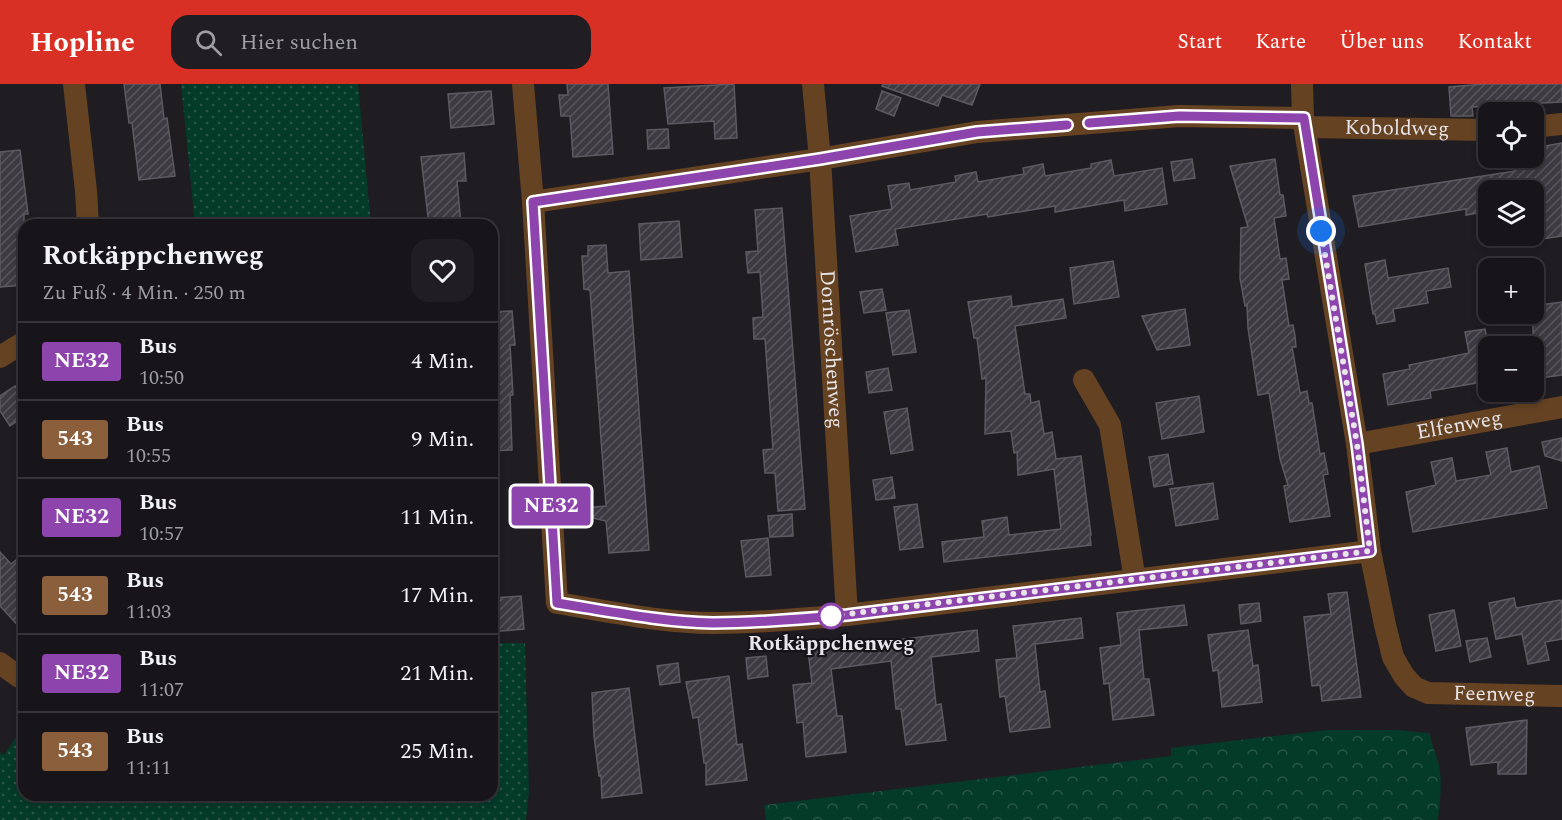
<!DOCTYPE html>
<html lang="de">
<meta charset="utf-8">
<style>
:root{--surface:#17151a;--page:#201e23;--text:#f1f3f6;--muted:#9e9fa2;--line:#363439;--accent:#d93025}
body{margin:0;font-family:Spectral,serif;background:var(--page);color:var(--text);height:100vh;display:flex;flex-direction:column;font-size:22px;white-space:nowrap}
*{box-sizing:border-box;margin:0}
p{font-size:20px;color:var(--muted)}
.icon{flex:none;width:33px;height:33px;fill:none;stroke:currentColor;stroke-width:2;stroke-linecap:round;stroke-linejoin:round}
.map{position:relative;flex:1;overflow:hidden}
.details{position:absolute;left:18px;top:135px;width:480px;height:582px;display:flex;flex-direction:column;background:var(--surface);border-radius:18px;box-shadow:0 3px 9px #0003,0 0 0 2px var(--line)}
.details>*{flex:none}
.badge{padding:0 12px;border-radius:4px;font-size:21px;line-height:39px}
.tools{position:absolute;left:1478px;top:18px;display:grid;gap:12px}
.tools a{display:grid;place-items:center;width:66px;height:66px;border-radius:12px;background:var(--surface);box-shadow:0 3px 9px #0003,0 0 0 2px var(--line);font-size:30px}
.you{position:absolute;width:30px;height:30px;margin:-15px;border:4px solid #fff;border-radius:50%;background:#1a73e8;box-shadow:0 0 0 9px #1a73e833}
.map>.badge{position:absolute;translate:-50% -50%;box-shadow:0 0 0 3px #fff}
.round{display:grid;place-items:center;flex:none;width:63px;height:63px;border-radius:18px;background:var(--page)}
.summary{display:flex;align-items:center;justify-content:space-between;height:102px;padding:0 24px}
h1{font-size:28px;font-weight:700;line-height:45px}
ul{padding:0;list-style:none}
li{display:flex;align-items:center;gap:18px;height:78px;padding:0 24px;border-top:2px solid var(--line)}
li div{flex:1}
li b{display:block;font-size:22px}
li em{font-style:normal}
li .badge{min-width:66px;font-weight:700;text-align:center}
header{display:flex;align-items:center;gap:36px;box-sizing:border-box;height:84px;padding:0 30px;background:var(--accent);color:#fff}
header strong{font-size:28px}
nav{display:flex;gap:33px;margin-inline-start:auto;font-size:21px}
.search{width:420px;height:54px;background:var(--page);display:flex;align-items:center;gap:15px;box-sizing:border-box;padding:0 21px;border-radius:18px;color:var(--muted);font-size:22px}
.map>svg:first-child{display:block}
.grass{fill:url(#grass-dots)}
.forest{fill:url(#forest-crowns)}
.building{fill:url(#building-hatch);stroke:#5e5a62;stroke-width:1.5}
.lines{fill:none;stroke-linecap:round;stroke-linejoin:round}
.street{stroke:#654222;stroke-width:22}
.line-casing{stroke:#fff;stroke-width:14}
.line{stroke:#8e44ad;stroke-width:9}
.walk{stroke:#e8e6ea;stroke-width:6;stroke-dasharray:0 10.8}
.stop-dot{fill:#fff;stroke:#8e44ad;stroke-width:3}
.labels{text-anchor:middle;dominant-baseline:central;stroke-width:4.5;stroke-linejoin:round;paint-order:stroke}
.street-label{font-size:21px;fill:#e8e6ea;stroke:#161319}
.stop-label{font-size:21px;font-weight:bold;fill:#e8e6ea;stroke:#161319}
</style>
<header>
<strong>Hopline</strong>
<div class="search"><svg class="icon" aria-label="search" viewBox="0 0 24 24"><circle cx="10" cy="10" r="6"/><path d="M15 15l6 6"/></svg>Hier suchen</div>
<nav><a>Start</a><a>Karte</a><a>Über uns</a><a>Kontakt</a></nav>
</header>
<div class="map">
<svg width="1562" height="736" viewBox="0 0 1562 736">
<defs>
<pattern id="grass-dots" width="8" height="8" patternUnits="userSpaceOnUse" patternTransform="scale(1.5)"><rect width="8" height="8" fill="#043a28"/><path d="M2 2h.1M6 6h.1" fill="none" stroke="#295647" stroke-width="1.8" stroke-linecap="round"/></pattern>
<pattern id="forest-crowns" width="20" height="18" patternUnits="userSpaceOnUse" patternTransform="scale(1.5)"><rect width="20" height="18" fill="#043a28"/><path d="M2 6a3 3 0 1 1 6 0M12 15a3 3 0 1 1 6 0" fill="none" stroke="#295647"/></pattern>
<pattern id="building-hatch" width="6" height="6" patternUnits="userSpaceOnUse" patternTransform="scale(1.5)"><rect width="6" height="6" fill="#3e3a41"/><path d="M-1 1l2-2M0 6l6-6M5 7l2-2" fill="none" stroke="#5a565d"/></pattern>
</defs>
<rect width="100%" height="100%" fill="#1f1c22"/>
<g class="grass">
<polygon points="181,0 358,0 371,141 195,141"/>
<polygon points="492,559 525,559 529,708 526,736 0,736 0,668 4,671 24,641 24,711 492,711"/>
</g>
<path class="forest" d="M1327,646H1396L1430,649C1431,660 1435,667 1438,677C1443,695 1440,718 1438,736H766L764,721L1171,672V664Z"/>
<g class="building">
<polygon points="124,0 160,0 164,35 167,34 175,92 139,96 132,39 129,39"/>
<polygon points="567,0 608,0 613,70 573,73 570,32 561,32 559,11 568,11"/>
<polygon points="734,0 737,54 715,55 714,37 668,40 664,4"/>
<polygon points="883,0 980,0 972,21 942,11 938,22 882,2"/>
<polygon points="1484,0 1562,0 1562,18 1472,23 1473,32 1451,32 1449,3"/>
<polygon points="491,7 494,40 451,44 448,10"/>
<polygon points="882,7 901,14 894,32 876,25"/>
<polygon points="668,45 669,64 648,65 647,46"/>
<polygon points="1562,59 1562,152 1542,155 1533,106 1488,106 1488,127 1466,131 1466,125 1359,143 1353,112 1515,87 1513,74 1541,74 1539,63"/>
<polygon points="20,66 28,130 24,130 24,201 0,203 0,68"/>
<polygon points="464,69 466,97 457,97 461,141 429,141 421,73"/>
<polygon points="1192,75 1195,94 1174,97 1171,78"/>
<polygon points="1275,75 1280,111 1283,111 1286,132 1274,134 1280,175 1286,174 1289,195 1282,196 1289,242 1293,241 1295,252 1296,263 1292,263 1300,309 1307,307 1309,319 1312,319 1320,370 1324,369 1328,390 1323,391 1330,432 1290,438 1284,402 1288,401 1280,375 1269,309 1258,311 1248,244 1247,221 1245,222 1240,194 1241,144 1248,143 1230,82"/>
<polygon points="1111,76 1114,92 1162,84 1167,120 1125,127 1124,116 1055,128 1055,122 988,133 987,130 895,145 898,161 856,168 850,132 892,125 888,102 909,99 910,106 956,98 955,92 976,88 978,98 1024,90 1023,84 1043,80 1045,92 1091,84 1091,80"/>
<polygon points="782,124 805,425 778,427 775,389 765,389 763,366 773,365 765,255 754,255 753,234 763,233 760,188 748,189 746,168 758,167 755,126"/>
<polygon points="679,137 682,173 641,176 639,140"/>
<polygon points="606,161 608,189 629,187 649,466 609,469 606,437 571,429 572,425 606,422 590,206 584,205 582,172 588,172 588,162"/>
<polygon points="1385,176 1388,194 1448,184 1451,203 1426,207 1428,219 1393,225 1395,237 1377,240 1375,230 1373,230 1365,180"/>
<polygon points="1113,177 1119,213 1074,220 1070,184"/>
<polygon points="882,205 886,226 864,229 860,208"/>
<polygon points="1011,212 1012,223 1063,215 1066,234 1015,242 1025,310 1030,310 1031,319 1039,317 1044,350 1052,348 1056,375 1081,372 1091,451 1090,452 1091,461 944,478 942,458 984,453 982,437 1007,433 1009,451 1061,445 1054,385 1018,391 1017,368 1014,369 1011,347 985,350 986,294 982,295 977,254 974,254 968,218"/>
<polygon points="1562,218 1562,291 1533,295 1533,222"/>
<polygon points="1185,225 1190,261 1157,266 1142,232"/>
<polygon points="909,226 916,268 893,271 886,229"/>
<polygon points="512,227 515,261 510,261 513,311 510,311 512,366 492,367 492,228"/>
<polygon points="1485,245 1488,262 1488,297 1430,307 1431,314 1388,321 1383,290 1410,285 1409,281 1469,269 1465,248"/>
<polygon points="888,284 892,306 869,309 866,288"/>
<polygon points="15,302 24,315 24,332 10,342 0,327 0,312"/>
<polygon points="1199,312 1204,348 1162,355 1156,319"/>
<polygon points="907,324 913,366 891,370 884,328"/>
<polygon points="1562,354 1562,377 1545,372 1542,358"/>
<polygon points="1507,364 1511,388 1539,382 1547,424 1413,448 1406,408 1436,401 1431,378 1452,374 1456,397 1491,391 1486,368"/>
<polygon points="1168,370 1173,400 1154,403 1149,373"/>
<polygon points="892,393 895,414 876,416 873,396"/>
<polygon points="1213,399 1218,435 1176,442 1170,405"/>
<polygon points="917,420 923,463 900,466 894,423"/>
<polygon points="792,430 793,452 770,453 768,432"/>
<polygon points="768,454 771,491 746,493 741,457"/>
<polygon points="0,468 11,480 16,476 24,485 24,548 0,522"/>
<polygon points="1347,508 1361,613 1322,617 1320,601 1312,602 1304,533 1331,530 1328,510"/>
<polygon points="521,512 524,545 492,548 492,514"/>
<polygon points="1514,514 1516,524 1560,516 1562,517 1562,555 1545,558 1549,576 1528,580 1522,550 1496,555 1489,519"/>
<polygon points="1259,519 1261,537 1241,540 1239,521"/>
<polygon points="1184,521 1187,541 1139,546 1144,595 1149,595 1154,631 1113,636 1109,599 1104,600 1100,564 1121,561 1117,529"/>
<polygon points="1454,526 1461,562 1436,567 1429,531"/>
<polygon points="1081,534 1083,554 1035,560 1040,608 1045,607 1050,643 1010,648 1005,612 1000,613 996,576 1017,574 1013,542"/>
<polygon points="977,546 979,567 931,573 936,621 941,620 946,656 906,661 901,625 896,625 891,577 831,585 837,632 842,632 846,668 806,673 803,638 797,639 793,601 812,599 808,567"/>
<polygon points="1248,546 1253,582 1258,581 1262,618 1222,623 1218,586 1213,587 1208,551"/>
<polygon points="1487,554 1491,573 1470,578 1466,557"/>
<polygon points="766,572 768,592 748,595 746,574"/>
<polygon points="678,579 680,598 660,601 657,582"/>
<polygon points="729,592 737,661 742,660 747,696 706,701 706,679 704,679 698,633 693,634 686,598"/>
<polygon points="629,604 642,709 602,714 601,691 599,692 594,652 592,609"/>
<polygon points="1527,636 1526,690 1498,690 1498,678 1471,681 1466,644"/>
</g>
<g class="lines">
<g class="street">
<polyline points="74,0 86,107 88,141"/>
<path d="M523,0L533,118L557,519C608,527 661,539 713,539C758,539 802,535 847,531L1370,467"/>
<path id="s1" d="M813,0L820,75L847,531"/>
<path id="s2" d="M1302,0L1303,34L1357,360L1370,467L1385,541L1393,573L1404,592L1414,603L1428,609L1562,612"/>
<path id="s3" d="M1305,43L1488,46"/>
<polyline points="1533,43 1562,40"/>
<polyline points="533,118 820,75 977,48 1179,32 1303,34"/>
<polyline points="0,273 24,258"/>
<polyline points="1084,296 1110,341 1135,496"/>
<path id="s4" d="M1357,360L1562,323"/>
<polyline points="0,579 19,593"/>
</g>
</g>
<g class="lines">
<g class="line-casing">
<path id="line" d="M1067,41L977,48L820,75L533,118L557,519C608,527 661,538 713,539C758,539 802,535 847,531L1370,467L1357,360L1304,34L1179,32L1089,39"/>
</g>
<use href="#line" class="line"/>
<polyline class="walk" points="831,532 1370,467 1357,360 1321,147"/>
</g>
<circle class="stop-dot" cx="831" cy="532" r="12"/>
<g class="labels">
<g class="street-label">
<text stroke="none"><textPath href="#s3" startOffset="92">Koboldweg</textPath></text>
<text stroke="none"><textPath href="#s1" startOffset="266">Dornröschenweg</textPath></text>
<text stroke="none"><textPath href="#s4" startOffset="104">Elfenweg</textPath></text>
<text stroke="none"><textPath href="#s2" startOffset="699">Feenweg</textPath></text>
</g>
<g class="stop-label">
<text x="831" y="560">Rotkäppchenweg</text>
</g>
</g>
</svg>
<div class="tools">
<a><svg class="icon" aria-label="locate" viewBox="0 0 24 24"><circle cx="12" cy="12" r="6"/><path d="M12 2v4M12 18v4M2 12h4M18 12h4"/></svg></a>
<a><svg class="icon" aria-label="layers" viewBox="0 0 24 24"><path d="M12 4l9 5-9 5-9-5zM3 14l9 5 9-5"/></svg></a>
<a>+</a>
<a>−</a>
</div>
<div class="you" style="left:1321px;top:147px"></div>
<b class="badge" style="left:551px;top:422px;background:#8e44ad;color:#fff">NE32</b>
<section class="details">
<div class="summary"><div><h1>Rotkäppchenweg</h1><p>Zu Fuß · 4 Min. · 250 m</p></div><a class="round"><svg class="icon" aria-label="heart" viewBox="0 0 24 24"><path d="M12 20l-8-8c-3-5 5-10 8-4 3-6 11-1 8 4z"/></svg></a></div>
<ul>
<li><span class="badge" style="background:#8e44ad;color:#fff">NE32</span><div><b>Bus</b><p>10:50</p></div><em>4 Min.</em></li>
<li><span class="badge" style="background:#8b5e3c;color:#fff">543</span><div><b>Bus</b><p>10:55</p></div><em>9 Min.</em></li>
<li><span class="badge" style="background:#8e44ad;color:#fff">NE32</span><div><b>Bus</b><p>10:57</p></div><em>11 Min.</em></li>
<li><span class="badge" style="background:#8b5e3c;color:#fff">543</span><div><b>Bus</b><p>11:03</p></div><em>17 Min.</em></li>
<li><span class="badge" style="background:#8e44ad;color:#fff">NE32</span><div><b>Bus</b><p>11:07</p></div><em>21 Min.</em></li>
<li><span class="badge" style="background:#8b5e3c;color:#fff">543</span><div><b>Bus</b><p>11:11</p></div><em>25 Min.</em></li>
</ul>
</section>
</div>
